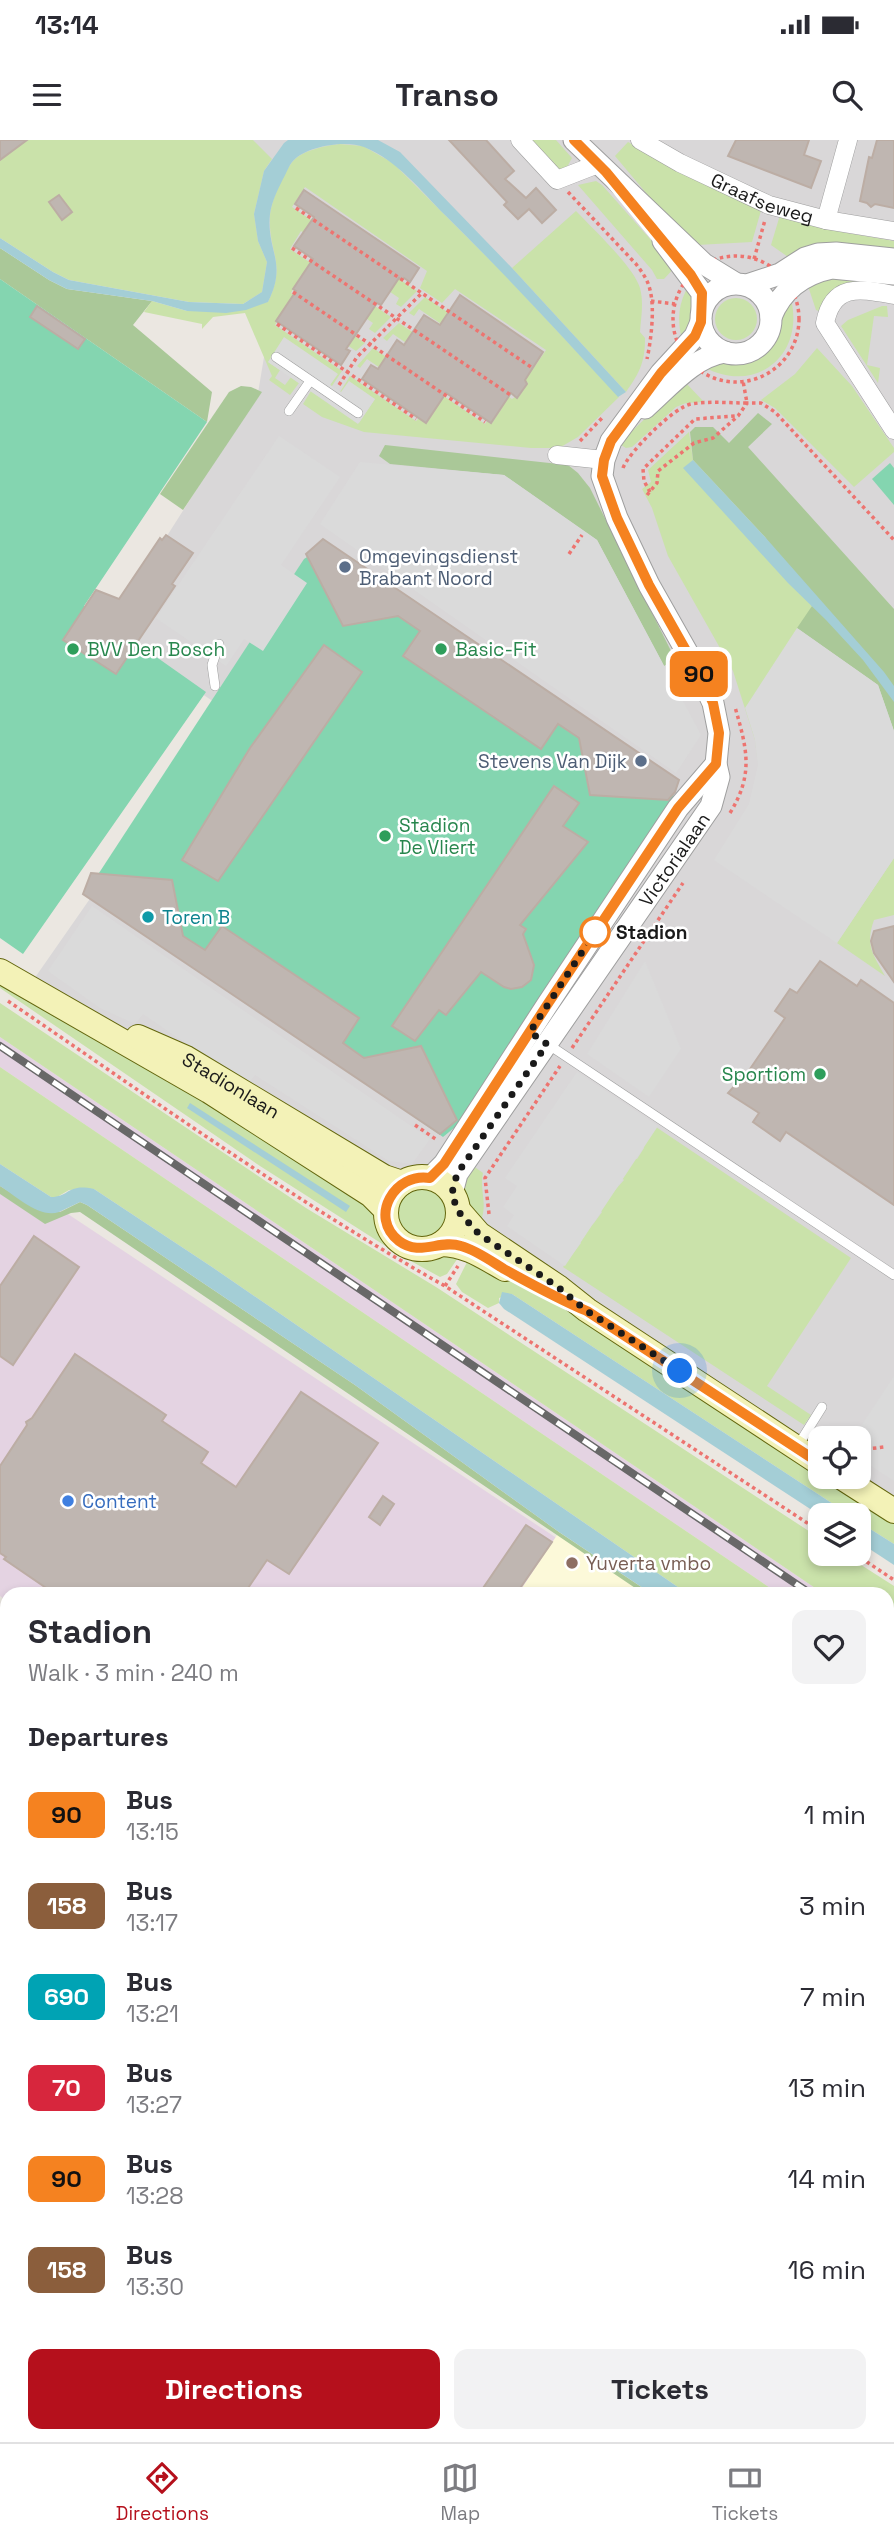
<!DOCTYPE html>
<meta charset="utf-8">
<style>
:root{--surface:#fff;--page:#f2f2f3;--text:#2b2b33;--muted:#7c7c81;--line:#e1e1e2;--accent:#b5101c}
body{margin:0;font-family:"Space Grotesk",sans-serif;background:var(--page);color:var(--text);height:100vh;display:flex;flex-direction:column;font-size:26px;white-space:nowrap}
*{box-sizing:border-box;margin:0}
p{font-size:23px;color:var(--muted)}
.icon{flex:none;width:38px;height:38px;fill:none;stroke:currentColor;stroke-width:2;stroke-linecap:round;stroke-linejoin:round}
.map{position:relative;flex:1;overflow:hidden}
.details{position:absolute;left:0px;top:1447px;width:894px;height:856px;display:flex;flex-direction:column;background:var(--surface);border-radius:21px 21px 0 0;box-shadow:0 4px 10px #0003}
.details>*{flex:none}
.badge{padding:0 14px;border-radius:10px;font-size:24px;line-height:46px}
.controls{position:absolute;left:808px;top:1286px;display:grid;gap:14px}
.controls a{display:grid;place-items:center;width:63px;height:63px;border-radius:14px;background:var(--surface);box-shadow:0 4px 10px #0003;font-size:35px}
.you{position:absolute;width:35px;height:35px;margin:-18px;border:5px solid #fff;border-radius:50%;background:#1a73e8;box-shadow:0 0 0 10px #1a73e833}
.map>.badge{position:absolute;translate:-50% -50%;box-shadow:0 0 0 4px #fff}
h2{padding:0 28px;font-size:26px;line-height:63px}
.round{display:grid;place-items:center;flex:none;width:74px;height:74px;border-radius:14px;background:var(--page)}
.head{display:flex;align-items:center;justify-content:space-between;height:119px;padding:0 28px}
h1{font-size:33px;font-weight:700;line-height:52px}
.action{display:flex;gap:14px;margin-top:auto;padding:14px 28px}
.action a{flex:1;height:80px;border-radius:14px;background:var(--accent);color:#fff;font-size:28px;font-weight:700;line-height:80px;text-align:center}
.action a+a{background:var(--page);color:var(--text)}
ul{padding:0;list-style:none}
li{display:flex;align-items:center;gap:21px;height:91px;padding:0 28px}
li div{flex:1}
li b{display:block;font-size:26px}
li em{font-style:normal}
li .badge{min-width:77px;font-weight:700;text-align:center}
.status{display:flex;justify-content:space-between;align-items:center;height:49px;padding:0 35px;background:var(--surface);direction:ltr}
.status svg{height:19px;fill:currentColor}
header{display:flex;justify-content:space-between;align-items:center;height:91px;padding:0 28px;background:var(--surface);font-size:32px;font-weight:700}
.tab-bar{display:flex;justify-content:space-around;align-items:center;height:98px;border-top:2px solid var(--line);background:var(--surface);font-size:19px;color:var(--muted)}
.tab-bar a{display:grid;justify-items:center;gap:4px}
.tab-bar .selected{color:var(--accent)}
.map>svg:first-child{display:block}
.residential{fill:#d9d7d8;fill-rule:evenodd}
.industrial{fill:#e4d3e2}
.education{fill:#fcf9d9}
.grass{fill:#cae2aa}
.forest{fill:#aac898}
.pitch{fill:#84d5b0}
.parking{fill:#dadada}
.water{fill:#a4ced6}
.building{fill:#bfb6b1;stroke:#bcada4;stroke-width:2}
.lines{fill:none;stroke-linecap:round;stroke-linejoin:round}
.service-casing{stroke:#9e9e9e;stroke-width:10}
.minor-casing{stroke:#9e9e9e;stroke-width:19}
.tertiary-casing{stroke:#9e9e9e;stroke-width:23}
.secondary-casing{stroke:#63660d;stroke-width:26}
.path{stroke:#ed7470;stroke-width:3.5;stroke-dasharray:3.5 3.5;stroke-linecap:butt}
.service{stroke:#fff;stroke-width:9}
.minor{stroke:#fff;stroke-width:18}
.tertiary{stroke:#fff;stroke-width:21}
.secondary{stroke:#f3f2b7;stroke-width:24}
.rail-casing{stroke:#686868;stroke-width:8}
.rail{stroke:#fff;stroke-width:5;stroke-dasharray:16;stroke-linecap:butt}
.line-casing{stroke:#fff;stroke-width:16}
.line{stroke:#f58220;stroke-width:10}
.walk{stroke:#1a1a1a;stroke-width:7;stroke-dasharray:0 12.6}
.service-dot{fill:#5c6f8a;stroke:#fff;stroke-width:2.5}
.leisure-dot{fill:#2e9e5b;stroke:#fff;stroke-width:2.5}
.culture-dot{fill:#0f9aa8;stroke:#fff;stroke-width:2.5}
.stop-dot{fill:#fff;stroke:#f58220;stroke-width:3.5}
.shop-dot{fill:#3f7fe0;stroke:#fff;stroke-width:2.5}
.education-dot{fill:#8d6e63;stroke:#fff;stroke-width:2.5}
.labels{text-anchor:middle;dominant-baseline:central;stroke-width:5;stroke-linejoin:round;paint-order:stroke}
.street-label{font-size:19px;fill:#1a1a1a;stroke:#fff}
.service-label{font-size:19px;fill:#4e5e75;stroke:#fff;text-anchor:start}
.leisure-label{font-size:19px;fill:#27864d;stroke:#fff;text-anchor:start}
.culture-label{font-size:19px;fill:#0d838f;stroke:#fff;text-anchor:start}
.stop-label{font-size:19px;font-weight:bold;fill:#1a1a1a;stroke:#fff;text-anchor:start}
.shop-label{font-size:19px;fill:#366cbe;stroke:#fff;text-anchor:start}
.education-label{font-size:19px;fill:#785e54;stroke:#fff;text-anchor:start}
</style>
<div class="status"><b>13:14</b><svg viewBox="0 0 49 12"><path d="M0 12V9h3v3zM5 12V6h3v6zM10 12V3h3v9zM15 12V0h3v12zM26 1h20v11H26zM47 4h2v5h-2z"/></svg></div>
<header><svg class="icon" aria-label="menu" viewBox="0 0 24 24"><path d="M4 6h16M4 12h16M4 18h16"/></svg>Transo<svg class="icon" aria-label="search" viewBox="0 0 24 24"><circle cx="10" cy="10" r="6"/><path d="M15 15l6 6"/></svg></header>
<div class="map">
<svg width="894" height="2302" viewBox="0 0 894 2302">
<rect width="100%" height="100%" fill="#ebe7e1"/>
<path class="residential" d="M0,0H894V1389L34,839L223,568L107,490L258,253L272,169L0,72ZM821,1298H859V1337H821Z"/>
<g class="industrial">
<polygon points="0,897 824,1454 779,1454 0,927"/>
<polygon points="0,1029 641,1454 7,1454 7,1461 0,1456"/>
</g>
<g class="education">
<polygon points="559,1392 652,1454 518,1454"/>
<polygon points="887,1612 894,1617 894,2024 887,2021"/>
</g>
<g class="grass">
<polygon points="0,0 253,0 272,19 264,31 254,74 258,101 267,122 262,152 243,164 189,162 69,140 53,132 0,98"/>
<polygon points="528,0 556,0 572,18 567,27 561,30 555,29"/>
<polygon points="628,2 678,30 762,67 752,102 697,105 652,60 615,16"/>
<path d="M339,4L363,6L393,23L505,135L619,257L578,297L559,308H531L364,292L322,277L303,264L311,251L359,283L375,259L340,252L350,236L416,281L419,278L427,283L437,267L367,219L360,228L357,226L373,208L485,284L487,281L492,283L502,268L393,194L387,201L383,198L399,183L512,259L515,257L518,258L528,243L419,169L414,176L409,173L425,157L533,229L546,210L455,149L442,163L420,148L427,131L305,47L292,67L417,151L401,167L396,164L399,158L301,91L290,109L391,177L375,193L369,189L373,183L301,135L291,153L365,203L356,211L287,165L275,185L342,231L332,246L330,245L337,234L268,222L280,230L275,238L285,245L291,237L299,243L290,255L269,240L272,236L245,173L213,177L202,189V184L144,172L152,161L187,171L268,162C287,123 268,113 270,76C271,61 283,33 293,21C303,10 325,6 339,4Z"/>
<polygon points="596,41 602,45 675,127 664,139 657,139 652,130 578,45"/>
<path d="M576,71C592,88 634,127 640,148C644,163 641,177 640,192L645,198C645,222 640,232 626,252L512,128Z"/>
<polygon points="780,75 838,87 842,92 894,101 894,114 791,119 771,105"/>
<path d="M869,135L876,143C840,140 842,146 819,171L816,170L807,143L815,139Z"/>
<path d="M689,145C694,166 692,181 682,200C677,180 678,163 689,145Z"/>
<circle cx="736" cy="179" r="21"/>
<path d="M791,159C805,216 755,255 704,227L719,221H741L754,218L766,210L774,201L781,172Z"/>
<polygon points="882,166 887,166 888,177 874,176 867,225 880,228 878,243 841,186 848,180"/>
<polygon points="817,208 852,246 894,308 894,312 854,347 775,268 761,260 795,234"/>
<polygon points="684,241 704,262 686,263 676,267 632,307 626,308 621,305 628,295"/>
<polygon points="689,292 693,320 765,397 812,466 752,572 758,625 755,600 733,531 668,416 652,368 642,349 651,342 648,330"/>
<path d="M894,718V775L874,780C865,805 873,814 885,836L837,803Z"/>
<path d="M0,843L207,957L375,1069C378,1094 391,1119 420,1119C434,1119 445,1114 460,1115L447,1134L440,1137L398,1114L260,1026L0,848Z"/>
<polygon points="0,863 306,1068 436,1147 821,1399 821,1414 844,1414 894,1446 894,1501 887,1497 887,1454 824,1454 0,897"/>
<polygon points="0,927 779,1454 688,1454 212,1127 94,1049 69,1050 57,1057 51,1057 0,1024"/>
<polygon points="656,987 851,1118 767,1246 811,1275 804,1285 563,1127 581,1103 576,1099 594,1083 602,1072 598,1069 624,1040 619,1035 632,1017 637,1019 644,1008 640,1003"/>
<path d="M472,1025L483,1033C479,1052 490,1068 478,1086C458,1061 460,1053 472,1025Z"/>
<circle cx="421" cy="1073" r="25"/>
<polygon points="470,1116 591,1184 821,1334 821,1337 826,1337 894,1382 894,1404 859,1382 859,1376 850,1375 512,1154 499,1158 499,1163 488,1168 462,1152 456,1144"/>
<polygon points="887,1528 894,1532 894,1598 887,1593"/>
</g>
<g class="forest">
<polygon points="0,108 49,140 67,149 152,161 133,185 212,252 207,282 0,139"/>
<polygon points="241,246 251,247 262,252 183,370 160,354 229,252"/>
<polygon points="758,273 772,284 748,307 894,469 894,591 878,545 797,488 812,466 765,397 693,320 690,292 695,287 713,287 729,303"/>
<polygon points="385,305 568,325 578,333 590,348 675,519 664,526 597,400 504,335 390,324 379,316"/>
<polygon points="0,1046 39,1070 60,1072 80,1062 87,1065 355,1245 559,1392 652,1454 644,1454 80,1072 71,1073 45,1084 0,1054"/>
</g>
<g class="pitch">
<polygon points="0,139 207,282 84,466 206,552 23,814 0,798"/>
<polygon points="890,323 894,328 894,365 872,339"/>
<polygon points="329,403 679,640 672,659 460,983 443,997 93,753 99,733 304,419"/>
</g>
<g class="parking">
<polygon points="284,197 338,234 330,245 341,252 349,241 375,259 358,284 268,222"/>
<polygon points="279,296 340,337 281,425 307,443 263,511 244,499 226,526 156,478"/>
<polygon points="360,322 504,335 597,400 701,595 676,633 320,384"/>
<polygon points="797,488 878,545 894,591 894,718 837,803 714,720 749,664 758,625 755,600 745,568"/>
<polygon points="92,766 430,999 412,1024 389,1021 255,935 247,945 143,874 135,884 100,868 48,831"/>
<polygon points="645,821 681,909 649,957 587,914"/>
<polygon points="577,932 658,986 565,1126 507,1086 514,1075 503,1067 517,1046 505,1038"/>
<polygon points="894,1236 894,1341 859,1318 859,1298 853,1298"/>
</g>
<g class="water">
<path d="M288,0H378L400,12L512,128L626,252L618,257C561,195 505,134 445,75C421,51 397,20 364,7C345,0 307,6 293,21C289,25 286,34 283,39C277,51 272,61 270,74C266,111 288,122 268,162L246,170L226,173L187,171L152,161L67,149L49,140L0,108V98L53,132L69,140L189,162L243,164L262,152L267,122L258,101L254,74L264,31L284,3Z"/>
<polygon points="693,320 765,397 884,532 894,546 894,562 863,520 826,480 788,443 683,328"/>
<polygon points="190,963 350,1066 346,1072 187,968"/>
<path d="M0,1024L51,1057C70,1057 67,1043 94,1049L212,1127L688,1454H652L559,1392L355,1245L87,1065L80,1062C73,1065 66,1069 59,1072C40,1079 16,1056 0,1046Z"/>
<polygon points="502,1152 512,1154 850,1375 821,1376 504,1169 499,1163"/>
<polygon points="859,1382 894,1404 894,1425 859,1402"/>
</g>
<g class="building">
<polygon points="0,0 27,0 0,20"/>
<polygon points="449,0 486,0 514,31 505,39 526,58 536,48 556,70 542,83 529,69 518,79 504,65 507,62"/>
<polygon points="736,0 809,0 804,15 821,21 811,48 728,16"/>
<polygon points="877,0 894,0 894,68 875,64 871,67 867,63 860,61 869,17 872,18"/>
<polygon points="304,50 419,128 410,142 404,138 402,140 399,138 381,165 377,163 346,209 350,211 341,225 276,181 296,151 293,149 313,119 294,106 314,77 295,64"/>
<polygon points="59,55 72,72 62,80 49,62"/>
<polygon points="460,155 543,212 525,240 527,244 517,258 511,253 491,283 446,253 426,283 362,239 371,225 378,229 397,200 404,205 424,175 440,185"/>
<polygon points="37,166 85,199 78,209 30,177"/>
<polygon points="166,395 193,413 172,444 175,446 116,534 63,500 96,450 119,459 160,398 162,400"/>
<polygon points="323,399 679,640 675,652 668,660 590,655 579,598 558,584 541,609 403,516 420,491 398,476 343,486 306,414"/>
<polygon points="324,505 362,532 218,741 182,720 250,608"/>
<polygon points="554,646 579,663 563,686 588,702 520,785 526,789 523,794 534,825 531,840 522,847 511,849 504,847 481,832 446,875 439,870 415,901 392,886"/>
<polygon points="91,733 172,740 183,796 205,810 222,786 359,878 343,903 364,918 421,906 457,980 440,994 193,828 83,754"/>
<polygon points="894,786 894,842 874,813 871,801 874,791"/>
<polygon points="820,821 857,846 861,840 894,863 894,1065 786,992 780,1001 753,982 759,973 728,953 737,943 739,945 785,878 775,871 790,849 797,853"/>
<polygon points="34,1096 79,1127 13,1225 0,1216 0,1146"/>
<polygon points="75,1214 166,1275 162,1281 208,1312 201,1323 236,1347 301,1252 378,1303 289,1434 267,1420 244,1454 55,1454 4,1419 6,1417 0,1413 0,1326 27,1285 26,1282 32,1278"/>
<polygon points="383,1356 394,1364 380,1385 369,1377"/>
<polygon points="526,1385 552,1402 516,1454 479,1454"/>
</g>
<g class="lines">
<g class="service-casing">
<g id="service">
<polyline points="276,217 358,273"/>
<polyline points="289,271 310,241"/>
<polyline points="215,546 212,525 219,504"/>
<polyline points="546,903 894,1135"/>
<polyline points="797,1307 822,1267"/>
</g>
</g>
<g class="minor-casing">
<g id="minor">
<polyline points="520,0 557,40 598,24"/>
<path id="s1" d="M640,0L680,23L769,65L826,80L894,91"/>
<polyline points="826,80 848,0"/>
<path d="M894,155C861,149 833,142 825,183L894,290"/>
<polyline points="557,315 604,320"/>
<polyline points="0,2121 7,2126"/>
<polyline points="256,2296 265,2302"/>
<polyline points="860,2296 860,2302"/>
<polyline points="425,2302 430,2296"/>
<polyline points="545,2302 549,2296"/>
<polyline points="657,2302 661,2296"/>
<polyline points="777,2302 784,2296"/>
</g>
</g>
<g class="tertiary-casing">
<g id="tertiary">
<polyline points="574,0 704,124 735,143"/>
<polyline points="663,101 702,153 702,168"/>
<circle cx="736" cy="179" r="35"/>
<polyline points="747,145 780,134 805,118 818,114 836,113 894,119"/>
<path d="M771,177C782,149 803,134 832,128L894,134"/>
<path d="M645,268C668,248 693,217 725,212"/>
<polyline points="430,1038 444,1024 547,865 678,668 716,624"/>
<path id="s2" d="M452,1053L457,1034L711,666L719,637L716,624L719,593L713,563L701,537L649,445L617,378L602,336L604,320L611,301L661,233L695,196L701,182"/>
<polyline points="0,1493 7,1498"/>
<polyline points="887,2062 894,2065"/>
<polyline points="887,2103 894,2110"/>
</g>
</g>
<g class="secondary-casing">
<g id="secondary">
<polyline points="0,831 209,951 371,1055 386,1070"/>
<path id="s3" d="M138,897L186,918L384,1037L402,1043"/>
<circle cx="422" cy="1073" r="36"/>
<polyline points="458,1070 479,1094 558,1147 587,1170 821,1324"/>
<path d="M441,1104C467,1105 482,1116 505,1129"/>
<polyline points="841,1337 894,1371"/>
</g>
</g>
<g class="path">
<path d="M568,52L636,124C642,132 648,140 650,150C655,168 651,201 647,219"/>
<polyline points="296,68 531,227"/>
<polyline points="292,108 512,256"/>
<circle cx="736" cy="179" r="63"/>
<polyline points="754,119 765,80"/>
<polyline points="293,152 485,282"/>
<polyline points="651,161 675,164"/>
<polyline points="277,184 416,279"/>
<polyline points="339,245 357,217 422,153"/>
<polyline points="580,301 604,276"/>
<path d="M623,328C629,312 674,267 691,264C709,261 729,263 747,263L743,241"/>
<polyline points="650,352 644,341 643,329 695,279 735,276"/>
<polyline points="647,355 657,343 658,331 694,303 713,298 738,276 747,263 761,263 775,272 894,400"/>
<polyline points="569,414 582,395"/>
<polyline points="722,535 731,553"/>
<path d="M730,673C754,634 747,609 735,567"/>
<path d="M8,861C152,959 294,1061 445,1146L821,1392"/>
<polyline points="572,908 683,743"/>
<polyline points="415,985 437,1000"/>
<polyline points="489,1074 485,1038 560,926"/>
<polyline points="445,1146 458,1126"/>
<polyline points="859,1310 884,1307"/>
<polyline points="855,1414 894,1440"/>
<polyline points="0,1621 7,1622"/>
<polyline points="0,1895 7,1889"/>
<polyline points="887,2036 894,2039"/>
<polyline points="523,2302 527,2296"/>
</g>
<use href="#service" class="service"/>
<use href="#minor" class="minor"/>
<use href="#tertiary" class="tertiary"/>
<use href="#secondary" class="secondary"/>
<g class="rail-casing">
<g id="rail">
<polyline points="0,906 811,1454"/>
<polyline points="887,1519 894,1523"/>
</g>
</g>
<use href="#rail" class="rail"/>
</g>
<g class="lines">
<g class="line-casing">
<path id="line" d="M574,0L606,32L691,135L702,153L701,182L695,196L661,233L611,301L604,320L602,336L617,378L649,445L701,537L713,563L719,593L716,624L678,668L547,865L444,1024L430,1038C395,1032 368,1077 399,1101C420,1117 439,1099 461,1106C476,1110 491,1121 504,1129C531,1144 558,1159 587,1171L821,1324"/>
</g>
<use href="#line" class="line"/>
<polyline class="walk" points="595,792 530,892 547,904 457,1034 452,1053 457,1070 479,1094 558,1147 587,1171 680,1231"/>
</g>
<g class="service-dot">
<circle cx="345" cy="427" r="7"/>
<circle cx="641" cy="621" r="7"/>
</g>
<g class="leisure-dot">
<circle cx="73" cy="509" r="7"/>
<circle cx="441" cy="509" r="7"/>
<circle cx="385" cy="696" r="7"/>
<circle cx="820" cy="934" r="7"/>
</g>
<circle class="culture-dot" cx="148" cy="777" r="7"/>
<circle class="stop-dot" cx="595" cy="792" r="14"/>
<circle class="shop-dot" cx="68" cy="1361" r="7"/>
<circle class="education-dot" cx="572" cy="1423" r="7"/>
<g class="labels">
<g class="street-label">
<text stroke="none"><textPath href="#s1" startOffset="136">Graafseweg</textPath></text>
<text stroke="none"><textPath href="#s2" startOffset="402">Victorialaan</textPath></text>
<text stroke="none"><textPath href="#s3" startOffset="105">Stadionlaan</textPath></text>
</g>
<g class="service-label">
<text x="359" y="416">Omgevingsdienst<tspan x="359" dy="22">Brabant Noord</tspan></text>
<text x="627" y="621" text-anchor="end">Stevens Van Dijk</text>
</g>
<g class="leisure-label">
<text x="87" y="509">BVV Den Bosch</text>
<text x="455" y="509">Basic-Fit</text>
<text x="399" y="685">Stadion<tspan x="399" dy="22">De Vliert</tspan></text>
<text x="806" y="934" text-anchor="end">Sportiom</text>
</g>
<g class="culture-label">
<text x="162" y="777">Toren B</text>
</g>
<g class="stop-label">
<text x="616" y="792">Stadion</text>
</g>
<g class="shop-label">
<text x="82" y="1361">Content</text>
</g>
<g class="education-label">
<text x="586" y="1423">Yuverta vmbo</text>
</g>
</g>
</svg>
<div class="controls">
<a><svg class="icon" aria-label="locate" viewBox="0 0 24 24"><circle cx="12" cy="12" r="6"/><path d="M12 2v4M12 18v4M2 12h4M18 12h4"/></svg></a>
<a><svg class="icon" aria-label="layers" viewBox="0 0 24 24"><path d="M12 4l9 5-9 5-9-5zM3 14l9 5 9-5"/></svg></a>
</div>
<div class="you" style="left:680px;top:1231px"></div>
<b class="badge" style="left:699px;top:534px;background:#f58220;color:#111">90</b>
<section class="details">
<div class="head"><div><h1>Stadion</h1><p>Walk · 3 min · 240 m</p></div><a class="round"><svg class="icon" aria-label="heart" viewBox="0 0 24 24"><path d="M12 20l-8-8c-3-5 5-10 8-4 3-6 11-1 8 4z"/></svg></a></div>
<h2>Departures</h2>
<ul>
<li><span class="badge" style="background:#f58220;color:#111">90</span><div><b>Bus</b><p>13:15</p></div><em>1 min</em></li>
<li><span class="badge" style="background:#8b5e3c;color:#fff">158</span><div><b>Bus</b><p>13:17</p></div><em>3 min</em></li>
<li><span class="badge" style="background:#00a3b4;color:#fff">690</span><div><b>Bus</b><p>13:21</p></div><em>7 min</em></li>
<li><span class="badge" style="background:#d7263d;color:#fff">70</span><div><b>Bus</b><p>13:27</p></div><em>13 min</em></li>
<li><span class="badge" style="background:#f58220;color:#111">90</span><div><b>Bus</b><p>13:28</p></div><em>14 min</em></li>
<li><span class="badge" style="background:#8b5e3c;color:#fff">158</span><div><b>Bus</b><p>13:30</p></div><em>16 min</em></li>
</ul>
<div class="action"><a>Directions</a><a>Tickets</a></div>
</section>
</div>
<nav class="tab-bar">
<a class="selected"><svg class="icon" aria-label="directions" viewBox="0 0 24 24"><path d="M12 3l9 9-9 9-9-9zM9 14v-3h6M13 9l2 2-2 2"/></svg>Directions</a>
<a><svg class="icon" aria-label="map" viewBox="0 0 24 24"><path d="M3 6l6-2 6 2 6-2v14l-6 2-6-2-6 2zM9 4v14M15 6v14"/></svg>Map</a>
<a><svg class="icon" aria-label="tickets" viewBox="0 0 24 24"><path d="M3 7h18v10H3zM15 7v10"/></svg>Tickets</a>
</nav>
